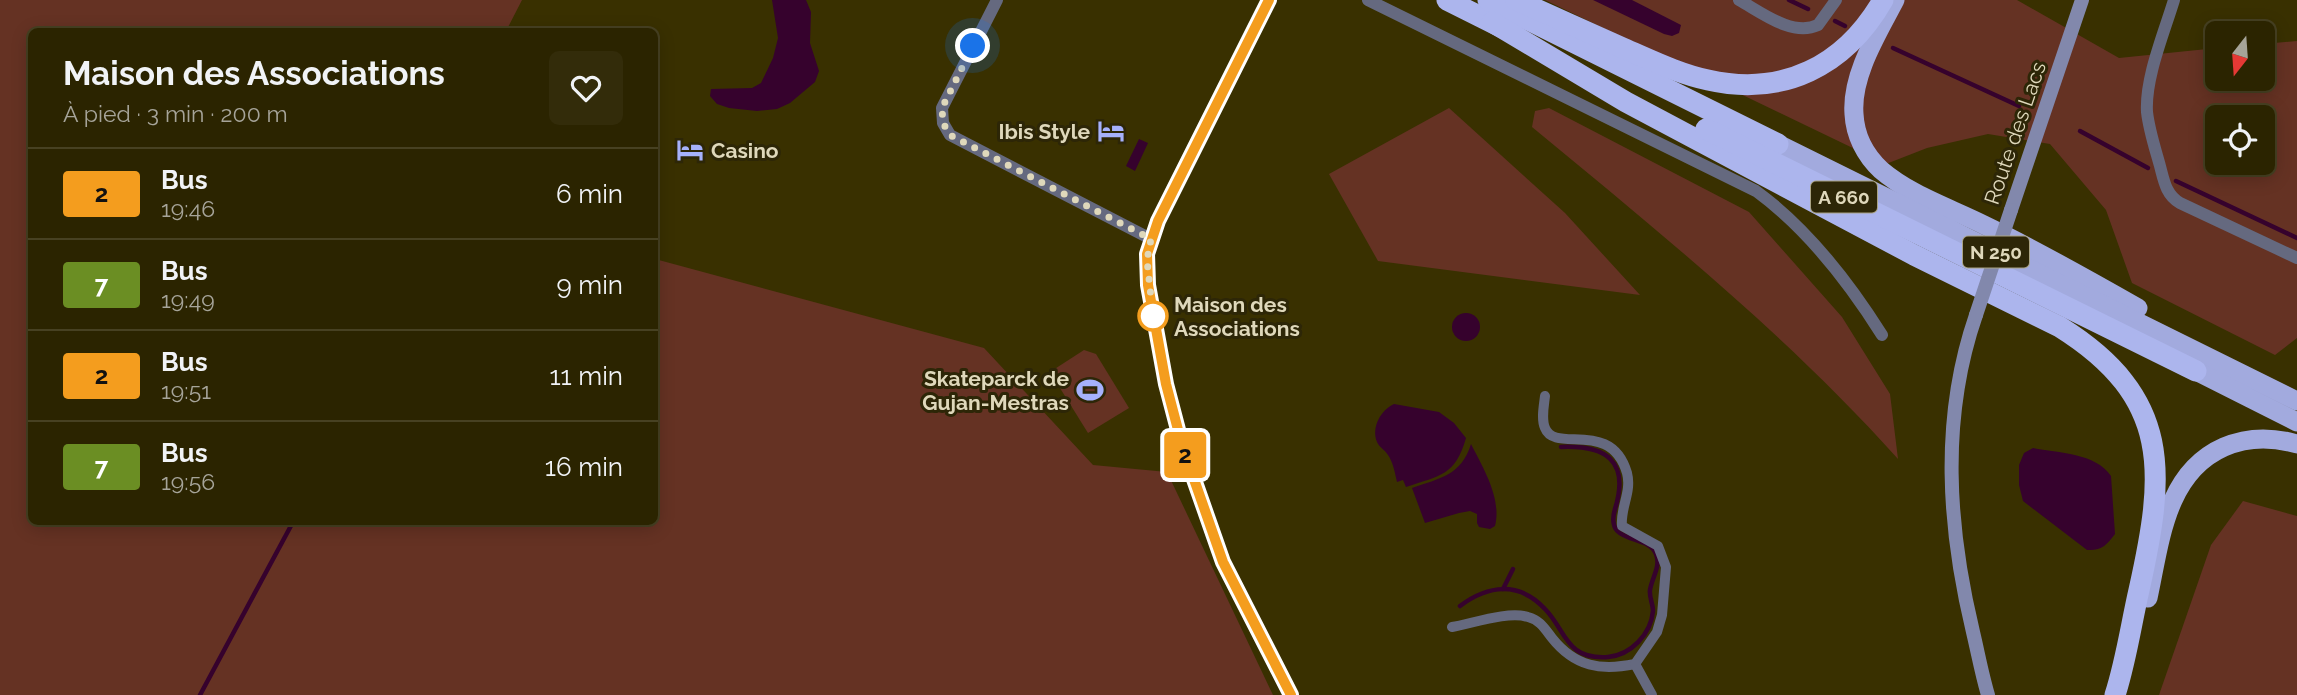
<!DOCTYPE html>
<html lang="fr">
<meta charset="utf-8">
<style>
:root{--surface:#2b2400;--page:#332c0a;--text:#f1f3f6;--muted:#a6a499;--line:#474122}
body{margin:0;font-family:Raleway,sans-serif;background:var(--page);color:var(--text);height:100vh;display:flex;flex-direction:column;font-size:26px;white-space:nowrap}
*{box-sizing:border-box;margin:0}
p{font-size:23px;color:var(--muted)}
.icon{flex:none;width:38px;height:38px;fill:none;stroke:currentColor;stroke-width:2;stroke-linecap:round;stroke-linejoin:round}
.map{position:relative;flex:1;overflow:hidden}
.panel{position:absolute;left:28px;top:28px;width:630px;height:497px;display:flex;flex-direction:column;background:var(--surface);border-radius:10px;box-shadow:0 4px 18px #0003,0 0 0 2px var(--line)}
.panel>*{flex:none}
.badge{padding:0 14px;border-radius:5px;font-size:24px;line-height:46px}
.needle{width:46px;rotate:197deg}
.controls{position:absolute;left:2205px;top:21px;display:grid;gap:14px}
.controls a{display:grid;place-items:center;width:70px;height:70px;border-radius:10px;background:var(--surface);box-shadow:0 4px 18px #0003,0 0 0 2px var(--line);font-size:35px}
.you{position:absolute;width:35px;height:35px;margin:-18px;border:5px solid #fff;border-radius:50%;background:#1a73e8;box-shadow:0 0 0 10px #1a73e833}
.map>.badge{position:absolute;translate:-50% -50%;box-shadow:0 0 0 4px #fff}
.round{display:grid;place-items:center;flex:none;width:74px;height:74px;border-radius:10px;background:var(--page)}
.head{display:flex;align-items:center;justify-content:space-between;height:119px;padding:0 35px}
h1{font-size:33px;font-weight:700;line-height:52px}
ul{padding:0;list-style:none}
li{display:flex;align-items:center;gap:21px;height:91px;padding:0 35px;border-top:2px solid var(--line)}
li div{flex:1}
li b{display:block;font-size:26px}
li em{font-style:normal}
li .badge{min-width:77px;font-weight:700;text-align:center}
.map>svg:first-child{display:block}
.green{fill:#653223;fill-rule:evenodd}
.water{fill:#36022d}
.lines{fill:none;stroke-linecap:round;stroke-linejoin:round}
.stream{stroke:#36022d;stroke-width:4.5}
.pedestrian{stroke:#65697f;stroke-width:10}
.minor{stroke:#65697f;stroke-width:12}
.secondary{stroke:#8288ac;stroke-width:14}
.trunk{stroke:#a2aade;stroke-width:19}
.motorway{stroke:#acb5ed;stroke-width:21}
.secondary-bridge{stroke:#8288ac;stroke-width:14}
.line-casing{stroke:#fff;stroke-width:16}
.line{stroke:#f49d1e;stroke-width:10}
.walk{stroke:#dfd8bb;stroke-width:7;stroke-dasharray:0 12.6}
.stop-dot{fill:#fff;stroke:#f49d1e;stroke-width:3.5}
.labels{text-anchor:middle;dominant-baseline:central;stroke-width:6;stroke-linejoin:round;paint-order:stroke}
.shield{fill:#2d2607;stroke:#aaa385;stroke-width:2}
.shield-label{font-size:19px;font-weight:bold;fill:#dfd8bb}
.poi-label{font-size:21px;font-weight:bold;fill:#dfd8bb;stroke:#2d2607;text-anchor:end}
.street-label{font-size:21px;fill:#dfd8bb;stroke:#2d2607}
.stop-label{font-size:21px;font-weight:bold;fill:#dfd8bb;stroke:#2d2607;text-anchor:start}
</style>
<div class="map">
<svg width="2297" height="695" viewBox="0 0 2297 695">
<rect width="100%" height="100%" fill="#393000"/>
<g class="green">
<polygon points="0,0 522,0 506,31 32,32 32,522 654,522 655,259 984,348 1093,465 1167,472 1273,695 0,695"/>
<path d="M1545,0H2017L2119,58L2217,48V79H2263V44L2297,41V338L2275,355L2132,283L2106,210L2050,144L1988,134L1927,148L1886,164ZM2217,117H2263V163H2217Z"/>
<polygon points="1449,108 1565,213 1640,295 1378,261 1329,174"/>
<path d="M1549,108L1749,212L1842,317L1890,394L1898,459C1788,336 1659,232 1532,127L1535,111Z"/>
<polygon points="1084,350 1096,354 1129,408 1088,433 1050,372"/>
<polygon points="2243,501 2297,516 2297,695 2159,695 2211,545"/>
</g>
<g class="water">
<polygon points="772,0 806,0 811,12 810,43 819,71 815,82 790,103 777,109 757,111 729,108 717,104 710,96 711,89 752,88 761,83 773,58 778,38"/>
<polygon points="1593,0 1632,0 1681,25 1679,33 1672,36 1664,34"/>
<polygon points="1139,139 1148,143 1135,171 1126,166"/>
<circle cx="1466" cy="327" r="14"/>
<path d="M1394,404L1439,412L1454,423L1466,438C1455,476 1441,475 1406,487L1403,480L1397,482C1395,473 1393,462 1388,455C1385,450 1379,447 1377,442C1371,427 1381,410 1394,404Z"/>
<path d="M1471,444C1483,468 1502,498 1495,526L1490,529L1479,527L1477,523V514L1470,511L1459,513L1425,523L1412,488C1440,478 1461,476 1471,444Z"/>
<path d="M2033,448C2058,453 2096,453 2111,476L2115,534C2107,545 2101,551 2087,550L2023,501L2019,485V465L2024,453Z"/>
</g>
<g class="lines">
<g class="stream">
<polyline points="1789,0 1808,9"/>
<polyline points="1835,21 1845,26"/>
<polyline points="1893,48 2019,106"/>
<polyline points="2080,131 2148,168"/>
<polyline points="2176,181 2297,238"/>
<polyline points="1503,589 1513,569"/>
<path d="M1460,606C1488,585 1519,581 1545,609C1566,630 1565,660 1608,657C1631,655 1651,634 1653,611C1653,604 1649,597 1650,590C1652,577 1661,567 1656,554C1648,533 1604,546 1615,509C1630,461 1606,445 1561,447"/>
<polyline points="200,695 293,522"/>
</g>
<g class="pedestrian">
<path d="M1452,627C1474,623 1508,611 1528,617C1540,620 1545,629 1552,638C1575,667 1601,671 1635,664L1657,632L1662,615L1666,567L1658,546L1622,526C1620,508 1632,492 1627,473C1611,418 1555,454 1545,428C1541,419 1544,405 1545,396"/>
<polyline points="1635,664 1652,695"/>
</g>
<g class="minor">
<polyline points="997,0 942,108 943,123 950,135 1151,239"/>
<polyline points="1269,0 1158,221 1147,254 1148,285 1166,384 1182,445 1223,562 1291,695"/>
<path d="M1368,0L1756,191C1808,229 1848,281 1882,335"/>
<path d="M1739,0C1761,12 1792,37 1818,25L1836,0"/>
<path d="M2174,0C2164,33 2145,78 2147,112C2149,130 2155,148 2160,166C2164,181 2166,195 2180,203L2297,258"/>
</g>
<g class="secondary">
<polyline points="2011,210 2082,0"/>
<path d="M1976,315C1940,419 1948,528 1973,632C1978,653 1982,675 1988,695"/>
</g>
<g class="trunk">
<path d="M1895,0C1878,33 1851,75 1854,114C1855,135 1865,155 1881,170C1910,195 1950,208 1984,225C2036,250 2087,279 2138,308"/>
<polyline points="1778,144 2297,401"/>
<polyline points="2196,371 2297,422"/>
<path d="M2148,598C2160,543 2165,473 2224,447C2247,437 2273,437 2297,444"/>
</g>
<g class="motorway">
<polyline points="1447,0 1505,29"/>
<polyline points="1488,0 1778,144"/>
<path d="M1516,0C1552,16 1587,32 1623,48C1651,60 1679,74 1708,80C1783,97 1845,66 1883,0"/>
<path d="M1492,22L1626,102L1914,255L2060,327C2173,398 2165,473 2139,590C2131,625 2126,661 2115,695"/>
<polyline points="1706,129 2196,371"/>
</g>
<polyline class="secondary-bridge" points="1976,315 2011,210"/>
</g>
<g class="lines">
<g class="line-casing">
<polyline id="line" points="1269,0 1158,221 1147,254 1148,285 1166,384 1182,445 1223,562 1291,695"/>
</g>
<use href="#line" class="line"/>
<polyline class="walk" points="973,46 942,108 943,123 950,135 1151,239 1147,260 1153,316"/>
</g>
<defs>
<g id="hotel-bare" transform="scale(2.1)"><path d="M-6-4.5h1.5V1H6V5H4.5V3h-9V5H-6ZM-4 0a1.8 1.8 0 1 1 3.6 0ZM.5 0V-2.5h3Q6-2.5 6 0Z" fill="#a6b1fc" stroke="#2d2607" stroke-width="2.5" paint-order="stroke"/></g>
<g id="stadium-bare" transform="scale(2.1)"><path d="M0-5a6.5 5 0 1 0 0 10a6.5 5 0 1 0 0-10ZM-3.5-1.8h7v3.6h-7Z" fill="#a6b1fc" stroke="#2d2607" stroke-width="2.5" paint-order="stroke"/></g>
</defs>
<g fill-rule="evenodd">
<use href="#hotel-bare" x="1111" y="131"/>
<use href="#hotel-bare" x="690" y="150"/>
<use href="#stadium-bare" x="1090" y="390"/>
</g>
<circle class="stop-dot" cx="1153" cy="316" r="14"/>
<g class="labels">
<g class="shield">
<rect x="1811" y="181.5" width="66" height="31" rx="5"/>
<rect x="1963" y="236.5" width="66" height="31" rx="5"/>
</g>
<g class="shield-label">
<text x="1844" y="197">A 660</text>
<text x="1996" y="252">N 250</text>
</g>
<g class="poi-label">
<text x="1090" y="131">Ibis Style</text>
<text x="711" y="150" text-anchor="start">Casino</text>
<text x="1069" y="378">Skateparck de<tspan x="1069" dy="24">Gujan-Mestras</tspan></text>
</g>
<g class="street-label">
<text transform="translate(2015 133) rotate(-71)">Route des Lacs</text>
</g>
<g class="stop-label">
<text x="1174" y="304">Maison des<tspan x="1174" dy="24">Associations</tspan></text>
</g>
</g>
</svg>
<div class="controls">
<a><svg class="needle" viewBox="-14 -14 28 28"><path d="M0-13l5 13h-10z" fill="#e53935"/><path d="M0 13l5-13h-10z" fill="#a6a499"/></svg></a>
<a><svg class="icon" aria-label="locate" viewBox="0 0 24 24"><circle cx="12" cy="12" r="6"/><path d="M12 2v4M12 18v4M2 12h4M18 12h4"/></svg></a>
</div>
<div class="you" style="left:973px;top:46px"></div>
<b class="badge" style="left:1185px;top:455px;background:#f49d1e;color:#111">2</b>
<section class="panel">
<div class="head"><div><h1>Maison des Associations</h1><p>À pied · 3 min · 200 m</p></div><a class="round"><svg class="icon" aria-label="heart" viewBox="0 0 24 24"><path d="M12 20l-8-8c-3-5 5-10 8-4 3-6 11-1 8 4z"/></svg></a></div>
<ul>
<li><span class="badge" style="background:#f49d1e;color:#111">2</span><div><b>Bus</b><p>19:46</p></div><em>6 min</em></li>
<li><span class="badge" style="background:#6b8e23;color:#fff">7</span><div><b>Bus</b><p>19:49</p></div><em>9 min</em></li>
<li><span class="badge" style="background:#f49d1e;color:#111">2</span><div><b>Bus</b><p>19:51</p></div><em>11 min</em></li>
<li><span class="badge" style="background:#6b8e23;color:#fff">7</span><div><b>Bus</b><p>19:56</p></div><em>16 min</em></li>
</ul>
</section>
</div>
